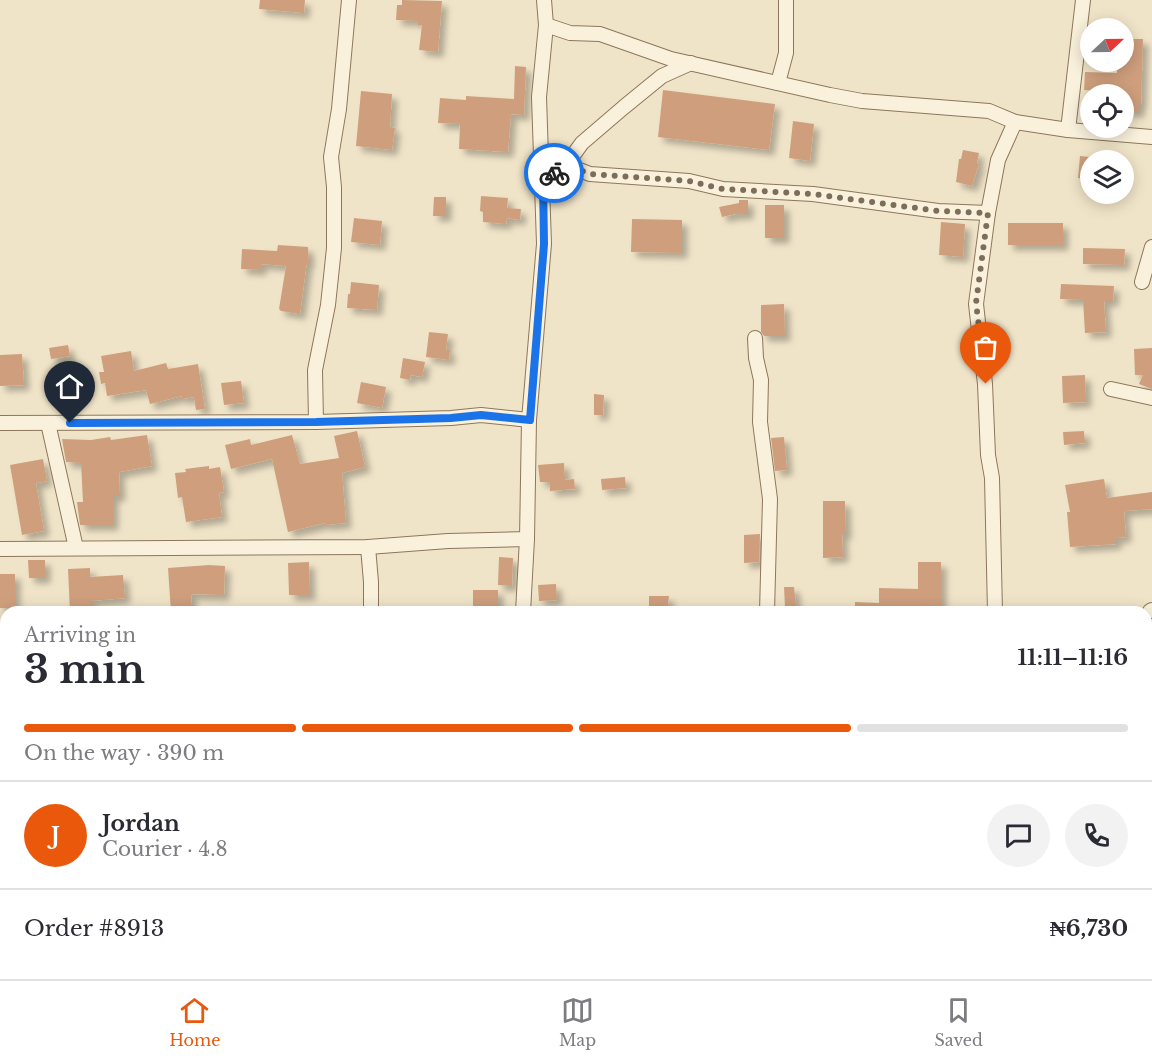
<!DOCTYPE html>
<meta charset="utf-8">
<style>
:root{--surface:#fff;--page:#f2f2f3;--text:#2b2b33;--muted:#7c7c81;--line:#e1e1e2;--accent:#ea580c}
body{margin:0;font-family:"Libre Baskerville",serif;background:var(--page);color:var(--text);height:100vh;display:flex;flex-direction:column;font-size:22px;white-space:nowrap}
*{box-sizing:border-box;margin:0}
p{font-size:20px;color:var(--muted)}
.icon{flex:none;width:33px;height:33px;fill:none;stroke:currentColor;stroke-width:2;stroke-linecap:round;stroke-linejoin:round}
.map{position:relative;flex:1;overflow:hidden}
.drawer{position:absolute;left:0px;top:606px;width:1152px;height:374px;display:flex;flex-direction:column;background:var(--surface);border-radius:18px 18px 0 0;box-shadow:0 3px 15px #0003}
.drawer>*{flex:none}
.needle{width:39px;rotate:68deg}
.fabs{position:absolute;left:1080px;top:18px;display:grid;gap:12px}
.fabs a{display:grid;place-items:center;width:54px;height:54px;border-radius:50%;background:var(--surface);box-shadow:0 3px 15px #0003;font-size:30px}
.pin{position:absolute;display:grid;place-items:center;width:51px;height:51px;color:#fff;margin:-62px -26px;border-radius:50% 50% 50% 0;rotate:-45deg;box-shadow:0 0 6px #0007}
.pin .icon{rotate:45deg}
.courier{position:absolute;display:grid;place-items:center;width:60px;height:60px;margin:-30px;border:4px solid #1a73e8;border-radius:50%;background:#fff;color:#222;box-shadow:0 2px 8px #0007}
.summary em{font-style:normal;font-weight:700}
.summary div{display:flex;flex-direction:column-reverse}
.summary{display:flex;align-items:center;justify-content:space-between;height:102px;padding:0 24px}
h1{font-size:39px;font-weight:700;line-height:45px}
.bar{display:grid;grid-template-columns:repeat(4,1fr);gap:9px 6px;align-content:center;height:72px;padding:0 24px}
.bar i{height:8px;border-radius:4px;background:var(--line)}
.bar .current{background:var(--accent)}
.bar p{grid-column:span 4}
.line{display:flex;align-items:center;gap:15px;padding:0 24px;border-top:2px solid var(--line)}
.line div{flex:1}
.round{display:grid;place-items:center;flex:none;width:63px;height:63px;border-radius:32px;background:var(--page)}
.menu{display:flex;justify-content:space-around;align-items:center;height:84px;border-top:2px solid var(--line);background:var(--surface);font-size:16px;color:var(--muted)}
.menu a{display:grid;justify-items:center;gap:3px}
.menu .current{color:var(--accent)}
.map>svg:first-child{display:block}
.building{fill:#cf9f7d;filter:url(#shadow)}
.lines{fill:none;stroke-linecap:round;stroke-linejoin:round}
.minor-casing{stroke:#8d765c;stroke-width:16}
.tertiary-casing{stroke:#8d765c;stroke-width:20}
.minor{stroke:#faf1dc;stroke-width:14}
.tertiary{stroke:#faf1dc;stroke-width:16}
.done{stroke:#7c6e5b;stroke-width:6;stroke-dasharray:0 10.8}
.route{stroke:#1a73e8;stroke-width:8}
</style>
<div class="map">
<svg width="1152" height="979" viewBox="0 0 1152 979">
<defs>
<filter id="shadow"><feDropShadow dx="5.5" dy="5.5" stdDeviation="3" flood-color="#0004"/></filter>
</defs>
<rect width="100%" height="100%" fill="#f0e4c8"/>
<g class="building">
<polygon points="260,0 305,0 304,13 259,9"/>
<polygon points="402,0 442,1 438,52 419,50 422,25 418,25 418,21 396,20 397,5 402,5"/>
<polygon points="1124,39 1143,39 1141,104 1139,104 1139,112 1124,111 1124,94 1115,94 1115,91 1084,90 1085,72 1117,73 1117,62 1124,62"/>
<polygon points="515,66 526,67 524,115 511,114 508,152 459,149 460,124 438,123 440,98 466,100 466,96 514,99"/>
<polygon points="663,90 775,104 769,150 658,137"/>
<polygon points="361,91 392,94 390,127 395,128 392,150 356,146"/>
<polygon points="793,121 814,124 810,161 789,158"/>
<polygon points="963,150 979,153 977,163 979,164 972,186 956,182 959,159 961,159"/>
<polygon points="1080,156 1090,157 1090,180 1078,178"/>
<polygon points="481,196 508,198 507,208 521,209 520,220 507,218 506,224 483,222 483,212 480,211"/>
<polygon points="434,197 446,197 446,216 433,216"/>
<polygon points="739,200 748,200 748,214 735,214 722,217 719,207 739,203"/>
<rect x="765" y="205" width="19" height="33"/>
<polygon points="354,218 382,221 380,245 351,242"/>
<polygon points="632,219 682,220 682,253 631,252"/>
<polygon points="941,222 965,224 963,257 939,255"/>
<rect x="1008" y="223" width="55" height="22"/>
<polygon points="278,245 308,247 309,263 307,263 306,268 300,314 281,311 279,309 286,266 261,264 261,270 241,269 242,249 277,251"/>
<polygon points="1083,248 1125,249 1124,265 1083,264"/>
<polygon points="351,282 379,285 377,310 347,308 348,294 350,294"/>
<polygon points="1061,284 1114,286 1113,301 1104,301 1106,332 1085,333 1083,300 1060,299"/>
<polygon points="784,304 785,336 764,336 761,332 761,305"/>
<polygon points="429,332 448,334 446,350 450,350 449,360 426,357"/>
<polygon points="68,345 70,356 51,359 49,348"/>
<polygon points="1152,348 1152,389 1139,384 1143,375 1135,375 1134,349"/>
<polygon points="131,351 134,371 166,363 168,369 198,364 205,409 196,410 194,397 182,399 182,396 150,404 146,390 107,396 105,383 101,384 99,372 104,372 101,356"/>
<polygon points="22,354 24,385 0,386 0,355"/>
<polygon points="403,358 425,362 422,377 411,375 410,380 400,378"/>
<polygon points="1085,375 1086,402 1063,403 1062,376"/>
<polygon points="241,381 244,403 224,405 221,383"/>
<polygon points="361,382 386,387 382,408 357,403"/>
<polygon points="594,394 604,395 603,415 594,415"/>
<polygon points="357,431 365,467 342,473 346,523 325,525 325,523 288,532 272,459 231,469 225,445 250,439 251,445 292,435 300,464 339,458 334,436"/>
<polygon points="1084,431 1085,443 1064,445 1063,432"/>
<polygon points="147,435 152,466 119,472 120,496 113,496 113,525 80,525 77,502 83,502 81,463 66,462 62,439 91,440 110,437 111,440"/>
<polygon points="784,437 787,470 775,471 771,438"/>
<polygon points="43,459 47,481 36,483 44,531 22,535 10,465"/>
<polygon points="564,463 565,480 574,479 575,489 550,491 550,482 540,482 538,465"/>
<polygon points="209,466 209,469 220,467 224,492 219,493 222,517 186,522 182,497 178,498 175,473 186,472 185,469"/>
<polygon points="625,477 626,488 602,490 601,479"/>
<polygon points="1104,479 1107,498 1152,492 1152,509 1124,511 1126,537 1116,538 1116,544 1070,547 1067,512 1070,512 1065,485"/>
<polygon points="823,501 845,501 846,534 842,534 843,557 823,558"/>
<polygon points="760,534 759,562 744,563 744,535"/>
<polygon points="499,557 513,558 512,586 498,585"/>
<polygon points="28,560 45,560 45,578 29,578"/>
<polygon points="309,562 310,595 289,595 288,563"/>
<polygon points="918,562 941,562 941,607 905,607 905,612 855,612 855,602 879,603 879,588 918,589"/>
<polygon points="209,565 225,566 224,595 191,594 192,612 171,612 168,568"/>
<polygon points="90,568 90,577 123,575 125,598 91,601 91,612 70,612 68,569"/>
<rect x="0" y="574" width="15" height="34"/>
<polygon points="556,584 557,600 539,601 538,585"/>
<polygon points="784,587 794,587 796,606 785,607"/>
<rect x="473" y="590" width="25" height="22"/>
<polygon points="649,596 669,596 667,612 649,612"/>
</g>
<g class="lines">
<g class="minor-casing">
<g id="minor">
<polyline points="546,25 570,33 600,34 671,59 830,95 862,101 989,111 1015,122 1068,130 1152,137"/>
<polyline points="778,83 786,53 786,0"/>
<polyline points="1068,130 1083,0"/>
<polyline points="566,165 590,174 689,181 723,189 813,194 938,211 988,213"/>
<polyline points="543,181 566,165 582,143 624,107 662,76 691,63"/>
<polyline points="1142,282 1152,247"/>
<polyline points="755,338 756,358 761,380 760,422 770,499 767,612"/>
<polyline points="1111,389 1152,398"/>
<polyline points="316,422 315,370 328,305 334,248 334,187 331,157 339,109 349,0"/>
<polyline points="0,423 316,422 451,418 481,415 529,420"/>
<polyline points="48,423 76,548"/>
<polyline points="368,547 371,582 371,612"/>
<polyline points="0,549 368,547 448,541 527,539"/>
<polyline points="1150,611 1152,610"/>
<polyline points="523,612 527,539 529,420 544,244 539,97 546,25 544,0"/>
<polyline points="995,612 992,478 988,455 985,384 976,304 988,213 998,160 1015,122"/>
<polyline points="1146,921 1152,921"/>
<polyline points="122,974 122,979"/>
<polyline points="1053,974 1053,979"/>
<polyline points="512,979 513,974"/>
<polyline points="705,979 705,974"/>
<polyline points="879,979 879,974"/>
</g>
</g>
<g class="tertiary-casing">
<g id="tertiary">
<polyline points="1146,757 1152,758"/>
<polyline points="0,764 6,764"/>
</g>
</g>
<use href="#minor" class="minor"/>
<use href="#tertiary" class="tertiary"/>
</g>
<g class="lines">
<polyline class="done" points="554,173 566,165 590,174 689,181 723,189 813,194 938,211 988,213 976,303 986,384"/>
<polyline class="route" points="70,423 316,422 451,418 481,415 530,420 544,244 543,181 554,173"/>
</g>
</svg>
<div class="fabs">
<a><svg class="needle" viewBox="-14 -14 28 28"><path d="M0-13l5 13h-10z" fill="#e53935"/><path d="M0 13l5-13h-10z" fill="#7c7c81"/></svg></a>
<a><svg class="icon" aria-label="locate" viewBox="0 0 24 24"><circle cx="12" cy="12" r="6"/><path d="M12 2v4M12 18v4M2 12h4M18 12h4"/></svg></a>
<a><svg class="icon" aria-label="layers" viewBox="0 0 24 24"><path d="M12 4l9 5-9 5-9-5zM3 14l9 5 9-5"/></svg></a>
</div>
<div class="pin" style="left:986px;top:384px;background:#ea580c"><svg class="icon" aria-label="bag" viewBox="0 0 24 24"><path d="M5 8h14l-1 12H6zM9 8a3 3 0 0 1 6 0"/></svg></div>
<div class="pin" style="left:70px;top:423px;background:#1f2937"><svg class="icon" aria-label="home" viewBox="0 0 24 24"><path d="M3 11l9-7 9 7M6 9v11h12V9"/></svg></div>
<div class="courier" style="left:554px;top:173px"><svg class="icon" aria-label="bike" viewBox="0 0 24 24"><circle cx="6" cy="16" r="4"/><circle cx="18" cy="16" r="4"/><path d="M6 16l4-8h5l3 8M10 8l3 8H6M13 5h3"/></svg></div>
<section class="drawer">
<div class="summary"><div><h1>3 min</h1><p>Arriving in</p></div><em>11:11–11:16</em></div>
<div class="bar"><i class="current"></i><i class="current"></i><i class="current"></i><i></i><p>On the way · 390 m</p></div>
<div class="line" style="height:108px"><b class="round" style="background:var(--accent);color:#fff">J</b><div><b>Jordan</b><p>Courier · 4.8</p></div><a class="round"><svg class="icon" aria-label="chat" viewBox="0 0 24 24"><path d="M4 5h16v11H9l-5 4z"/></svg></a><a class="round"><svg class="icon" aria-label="phone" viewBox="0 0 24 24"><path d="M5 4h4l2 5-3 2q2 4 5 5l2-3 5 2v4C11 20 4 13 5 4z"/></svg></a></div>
<div class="line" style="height:78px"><div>Order #8913</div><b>₦6,730</b></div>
</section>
</div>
<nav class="menu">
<a class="current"><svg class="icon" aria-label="home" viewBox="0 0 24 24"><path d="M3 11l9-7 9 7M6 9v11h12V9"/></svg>Home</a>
<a><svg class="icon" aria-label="map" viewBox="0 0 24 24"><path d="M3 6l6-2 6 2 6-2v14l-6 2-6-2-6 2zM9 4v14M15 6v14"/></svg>Map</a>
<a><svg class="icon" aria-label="saved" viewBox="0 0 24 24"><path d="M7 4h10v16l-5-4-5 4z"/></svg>Saved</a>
</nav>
